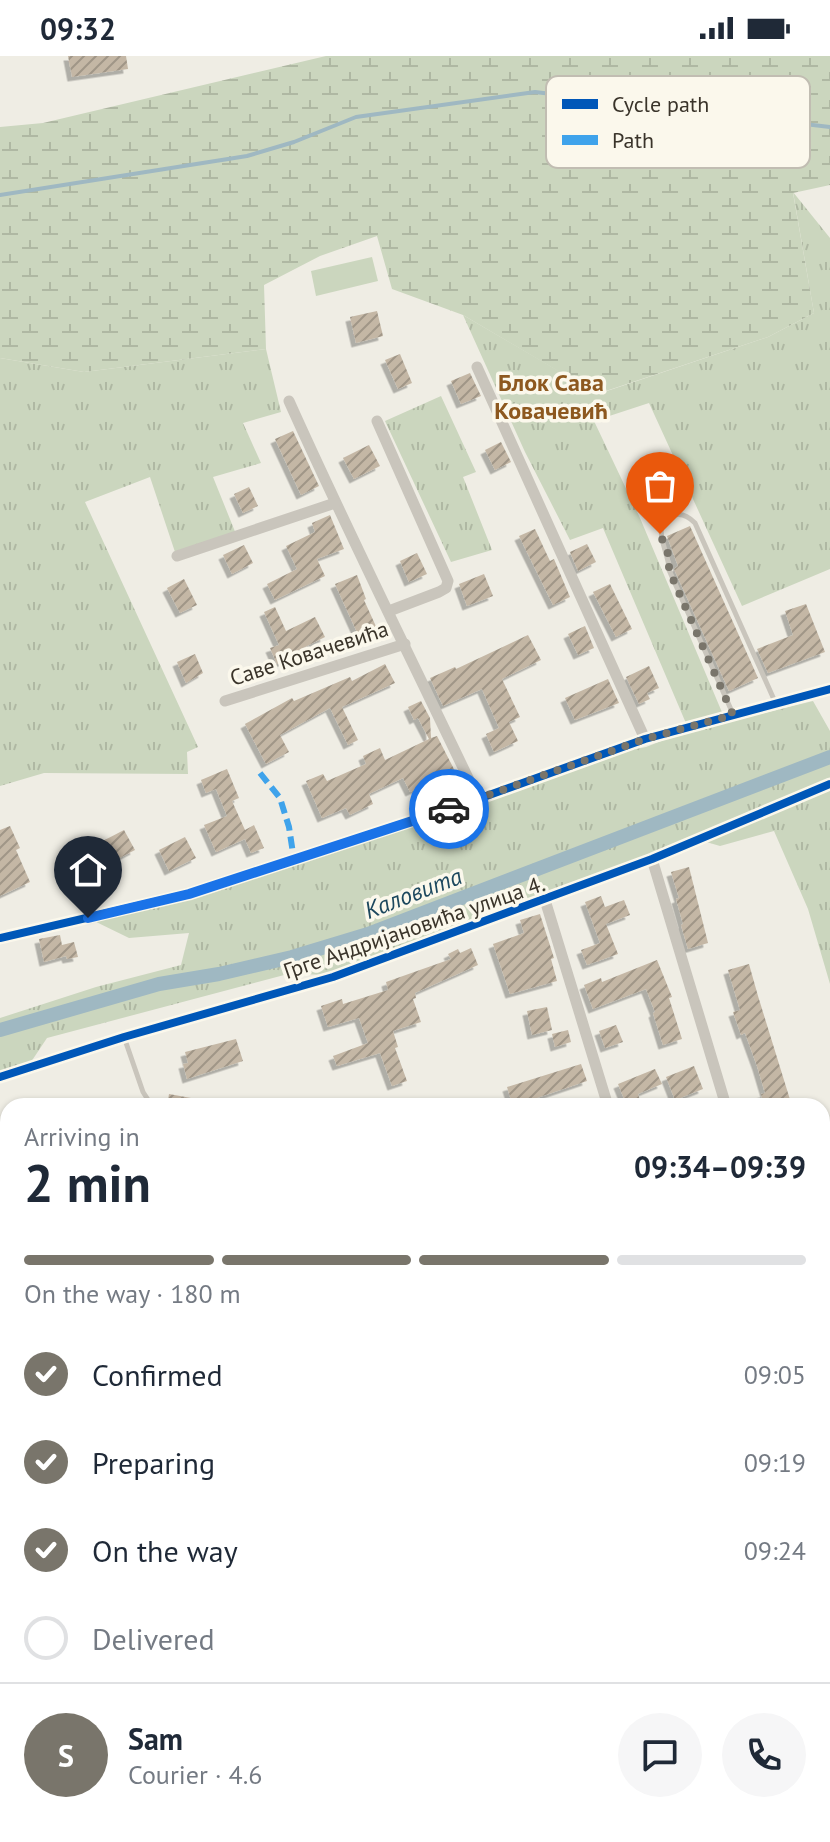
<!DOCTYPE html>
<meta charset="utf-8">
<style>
:root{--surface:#fff;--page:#f6f6f7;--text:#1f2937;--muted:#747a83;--line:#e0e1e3;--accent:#79756b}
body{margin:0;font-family:"PT Sans",sans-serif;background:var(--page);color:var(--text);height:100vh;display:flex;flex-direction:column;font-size:30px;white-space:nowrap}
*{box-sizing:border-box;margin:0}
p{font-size:26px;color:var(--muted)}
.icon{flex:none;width:44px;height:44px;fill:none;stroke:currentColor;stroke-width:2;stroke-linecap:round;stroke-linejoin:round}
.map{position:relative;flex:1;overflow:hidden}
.sheet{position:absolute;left:0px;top:1042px;width:830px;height:744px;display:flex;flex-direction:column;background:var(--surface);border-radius:24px 24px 0 0;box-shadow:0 2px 6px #0004}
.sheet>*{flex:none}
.pin{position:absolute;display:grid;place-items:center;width:68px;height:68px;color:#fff;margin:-82px -34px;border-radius:50% 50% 50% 0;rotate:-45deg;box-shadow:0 0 8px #0007}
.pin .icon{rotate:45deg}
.courier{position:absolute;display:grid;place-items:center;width:80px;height:80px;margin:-40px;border:6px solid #1a73e8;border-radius:50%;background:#fff;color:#222;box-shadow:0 2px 10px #0007}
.overview em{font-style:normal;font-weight:700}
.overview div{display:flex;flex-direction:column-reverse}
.overview{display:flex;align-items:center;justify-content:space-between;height:136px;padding:0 24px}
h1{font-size:52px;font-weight:700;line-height:60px}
.bar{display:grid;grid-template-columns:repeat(4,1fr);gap:12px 8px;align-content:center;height:96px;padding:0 24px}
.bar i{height:10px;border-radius:6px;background:var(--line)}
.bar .selected{background:var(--accent)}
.bar p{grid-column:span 4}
.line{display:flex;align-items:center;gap:20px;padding:0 24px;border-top:2px solid var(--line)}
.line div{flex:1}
.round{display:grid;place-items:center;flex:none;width:84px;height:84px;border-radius:42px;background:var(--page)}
ol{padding:0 24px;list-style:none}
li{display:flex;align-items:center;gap:24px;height:88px}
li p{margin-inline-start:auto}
li .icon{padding:8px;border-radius:50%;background:var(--accent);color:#fff;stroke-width:4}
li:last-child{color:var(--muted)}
li i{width:44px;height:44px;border:4px solid var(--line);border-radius:50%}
.status{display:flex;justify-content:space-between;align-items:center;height:56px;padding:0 40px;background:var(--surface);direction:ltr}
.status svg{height:22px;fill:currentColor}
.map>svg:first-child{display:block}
.grass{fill:url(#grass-tufts)}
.wetland{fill:url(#wetland-marsh)}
.park{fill:#cbd6be}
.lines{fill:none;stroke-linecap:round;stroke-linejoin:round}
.stream{stroke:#9fb8c2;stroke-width:4}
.canal{stroke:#9fb8c2;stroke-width:14}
.building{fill:url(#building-hatch);filter:url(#shadow)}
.service{stroke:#c9c5bc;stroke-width:5}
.minor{stroke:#c9c5bc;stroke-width:11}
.quiet{stroke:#3fa3eb;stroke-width:6;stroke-dasharray:12 6;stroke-linecap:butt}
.cycleway-casing{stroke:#fbf8ec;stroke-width:13}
.cycleway{stroke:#0057b8;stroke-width:8}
.done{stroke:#79756b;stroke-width:8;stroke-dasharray:0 14.4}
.route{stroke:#1a73e8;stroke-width:10}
.labels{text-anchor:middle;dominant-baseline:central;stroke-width:7;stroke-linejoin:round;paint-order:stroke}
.street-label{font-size:22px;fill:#3a342a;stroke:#fbf8ec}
.neighbourhood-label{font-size:24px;font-weight:bold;fill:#8d581f;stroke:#fbf8ec}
.water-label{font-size:24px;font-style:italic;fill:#1d485e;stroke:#fbf8ec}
.key{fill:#fbf8ec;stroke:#c1bdb2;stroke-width:2}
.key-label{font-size:22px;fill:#3a342a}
</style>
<div class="status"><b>09:32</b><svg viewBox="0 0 49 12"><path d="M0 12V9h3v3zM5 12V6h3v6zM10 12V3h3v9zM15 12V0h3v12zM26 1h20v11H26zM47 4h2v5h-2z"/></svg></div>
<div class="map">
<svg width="830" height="1786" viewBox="0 0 830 1786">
<defs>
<pattern id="grass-tufts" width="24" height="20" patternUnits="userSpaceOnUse" patternTransform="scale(2)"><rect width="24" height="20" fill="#cbd6be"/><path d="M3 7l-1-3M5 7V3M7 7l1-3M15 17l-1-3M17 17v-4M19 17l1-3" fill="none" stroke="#afb8a3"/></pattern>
<pattern id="wetland-marsh" width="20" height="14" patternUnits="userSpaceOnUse" patternTransform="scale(2)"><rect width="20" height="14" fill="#cbd6be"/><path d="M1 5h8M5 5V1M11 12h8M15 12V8" fill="none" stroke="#afb8a3"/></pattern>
<pattern id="building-hatch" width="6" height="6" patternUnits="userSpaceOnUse" patternTransform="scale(2)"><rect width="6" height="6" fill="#c4b7a5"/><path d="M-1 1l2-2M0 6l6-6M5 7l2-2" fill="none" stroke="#a09687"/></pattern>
<filter id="shadow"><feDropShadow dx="-4.5" dy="4.5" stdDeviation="0" flood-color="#0004"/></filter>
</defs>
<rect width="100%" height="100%" fill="#efede4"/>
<g class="grass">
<polygon points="793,136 830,182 830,513 742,550 649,347 594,365 640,462 724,661 688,672 603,472 570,484 525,396 463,259 598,338 768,281 814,257"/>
<polygon points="266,293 281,356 243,367 261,407 213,421 236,478 176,499 150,421 85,446 198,691 187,696 188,718 44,717 0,730 0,302 84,316"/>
<polygon points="441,340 476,416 463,421 492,494 451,506 385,365"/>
<polygon points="813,645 830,675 830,928 808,853 774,775 720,790 696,783 340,919 288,918 47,982 27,1012 0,1021 0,962 96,931 181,909 189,877 129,882 88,862 192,837 594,701 646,691 679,678"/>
<polygon points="830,1386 830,1786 310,1786 339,1778 822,1778 822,1388"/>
</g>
<polygon class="wetland" points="326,0 830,0 830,129 793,137 814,257 768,281 597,338 463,259 392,233 377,180 320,200 264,229 266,293 84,316 0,302 0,71 43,67"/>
<polygon class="park" points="372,201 378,225 316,240 311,215"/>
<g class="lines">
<g class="stream">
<polyline points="0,139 247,100 294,86 356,61 535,36 830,71"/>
<polyline points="822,1628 830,1635"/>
<polyline points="347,1786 366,1778"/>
<polyline points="500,1786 505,1778"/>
</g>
<polyline class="canal" points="0,974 159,928 219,918 292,901 368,878 830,701"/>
</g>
<g class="building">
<polygon points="68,0 126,0 128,13 72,21"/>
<polygon points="377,255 383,280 356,287 350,261"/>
<polygon points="400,298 412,327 398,333 385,304"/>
<polygon points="470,317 481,340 461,348 451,325"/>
<polygon points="293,375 319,430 301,439 275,383"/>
<polygon points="501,386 511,406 495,414 485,394"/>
<polygon points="369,389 380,410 354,423 343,402"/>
<polygon points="249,431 258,450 243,457 234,438"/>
<polygon points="330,459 344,493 317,503 325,520 275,544 267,528 297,513 286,490 315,476 312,467"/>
<polygon points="690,470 758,622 729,635 674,513 678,510 667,480"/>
<polygon points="535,473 550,505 554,503 570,541 553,549 519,480"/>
<polygon points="587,488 596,506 578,515 570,496"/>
<polygon points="244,489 253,507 232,518 223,499"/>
<polygon points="417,497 427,518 409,526 400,505"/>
<polygon points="484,518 493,540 467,550 459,528"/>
<polygon points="357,519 366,543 364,544 379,577 361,585 335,528"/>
<polygon points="184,523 197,549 180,557 167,532"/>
<polygon points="610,528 632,573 616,581 593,536"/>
<polygon points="806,548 825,596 768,617 757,593 793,579 785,555"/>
<polygon points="275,551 286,575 315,561 325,581 293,597 295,601 277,608 270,592 279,589 264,556"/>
<polygon points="585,570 594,592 578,599 568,578"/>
<polygon points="528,579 541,604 502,623 520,661 509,666 518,685 494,696 486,678 499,672 482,633 443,650 430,622 455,611 456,613"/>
<polygon points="195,598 203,617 186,627 177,606"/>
<polygon points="385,608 395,627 342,651 358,684 348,689 330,652 280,679 289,696 266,708 245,668 292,642 294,645 350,621 352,625"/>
<polygon points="649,610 659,632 647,637 650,643 639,648 626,621"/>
<polygon points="608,623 619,647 575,664 565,642"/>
<polygon points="421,645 430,662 431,682 437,680 457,719 442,727 440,722 410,736 403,722 369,738 373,748 350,759 346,752 322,762 306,725 323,718 327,725 366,708 363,700 380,692 385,704 429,683 418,662 414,664 408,651"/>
<polygon points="227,713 239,742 232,745 245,774 254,769 264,792 251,797 245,783 216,796 204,769 227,760 216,733 206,737 201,724"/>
<polygon points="10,770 20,792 16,794 30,826 0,840 0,774"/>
<polygon points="124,774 135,794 108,808 97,788"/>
<polygon points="185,781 196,802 169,815 159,794"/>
<polygon points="689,811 708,887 688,893 681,869 683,868 676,843 679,842 671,816"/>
<polygon points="601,840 605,851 624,844 630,859 606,868 618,898 587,909 581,894 600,887 585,846"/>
<polygon points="540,858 554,902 551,903 557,925 510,938 493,888 524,877 520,864"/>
<polygon points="60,879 62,889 74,886 78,901 67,903 66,900 44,906 39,883"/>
<polygon points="471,892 478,909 415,937 416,942 413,943 421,966 393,975 398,991 395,992 407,1025 392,1030 380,997 337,1010 333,1000 368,987 359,962 328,971 321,950 342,943 343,948 388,934 386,926 451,903 448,898 458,893 460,897"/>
<polygon points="657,904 672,941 669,942 682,983 663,989 653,957 655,956 646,933 593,953 584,929 601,922 602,926"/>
<polygon points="749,908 758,940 792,1050 764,1050 761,1038 765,1037 757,1010 745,977 741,979 733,956 740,954 728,914"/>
<polygon points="547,951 552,974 532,979 527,955"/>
<polygon points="616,969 623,986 605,992 599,975"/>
<polygon points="568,974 571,986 555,991 552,978"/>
<polygon points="236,983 243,1005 187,1023 183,1008 188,1007 185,996"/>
<polygon points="581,1008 587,1025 513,1050 507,1031"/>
<polygon points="694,1010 703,1033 675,1044 666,1021"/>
<polygon points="655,1013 662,1028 638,1038 642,1050 627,1050 618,1028"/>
<polygon points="169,1038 202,1044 202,1050 167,1050"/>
</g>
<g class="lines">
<g class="service">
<path d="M 733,658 L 669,514 C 670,497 649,470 672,460 C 681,456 689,461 695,467 L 776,648"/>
<polyline points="124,981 143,1036 152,1050"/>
<polyline points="822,1284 830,1282"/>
</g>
<g class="minor">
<polyline points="477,311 645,683"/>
<path d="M 289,345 C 349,479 415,610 478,743"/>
<polyline points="377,365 448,525 446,532 439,536 389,555"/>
<polyline points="177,500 335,447"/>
<polyline points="225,645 405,588"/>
<polyline points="652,803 726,1050"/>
<polyline points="545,844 608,1050"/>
<polyline points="0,882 189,838 478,743 645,683 830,633"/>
<polyline points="0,1021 124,981 333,921 652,803 830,728"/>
<polyline points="0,1081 8,1110"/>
<polyline points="822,1379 830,1377"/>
<polyline points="0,1640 3,1648"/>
</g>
<polyline class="quiet" points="260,717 280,742 289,771 294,804"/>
<g class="cycleway-casing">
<g id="cycleway">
<polyline points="0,882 189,838 478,743 645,683 830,633"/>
<polyline points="0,1021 124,981 333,921 652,803 830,728"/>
</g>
</g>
<use href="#cycleway" class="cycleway"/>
</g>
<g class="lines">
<polyline class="done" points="449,753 645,683 733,659 669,514 669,500 660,478"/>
<polyline class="route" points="88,862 189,838 449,753"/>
</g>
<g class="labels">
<g class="street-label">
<text transform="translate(309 597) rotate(-18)">Саве Ковачевића</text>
<text transform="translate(414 871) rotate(-19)">Грге Андријановића улица 4.</text>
</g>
<g class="neighbourhood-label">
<text x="551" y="326">Блок Сава<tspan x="551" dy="28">Ковачевић</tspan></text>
</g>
<g class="water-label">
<text transform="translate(413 837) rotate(-21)">Каловита</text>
</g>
</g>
<rect x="546" y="20" width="264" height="92" rx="12" class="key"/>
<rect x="562" y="43" width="36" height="10" fill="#0057b8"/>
<rect x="562" y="79" width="36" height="10" fill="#3fa3eb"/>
<g class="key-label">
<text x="612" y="56">Cycle path</text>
<text x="612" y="92">Path</text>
</g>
</svg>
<div class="pin" style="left:660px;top:478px;background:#ea580c"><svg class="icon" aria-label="bag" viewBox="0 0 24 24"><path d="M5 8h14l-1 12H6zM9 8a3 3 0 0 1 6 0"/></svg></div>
<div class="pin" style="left:88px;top:862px;background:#1f2937"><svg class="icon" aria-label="home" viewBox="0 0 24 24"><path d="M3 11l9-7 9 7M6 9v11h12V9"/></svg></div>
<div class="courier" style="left:449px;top:753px"><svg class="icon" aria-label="car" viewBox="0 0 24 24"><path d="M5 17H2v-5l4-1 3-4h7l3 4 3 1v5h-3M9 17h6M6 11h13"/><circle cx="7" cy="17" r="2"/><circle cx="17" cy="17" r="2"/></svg></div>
<section class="sheet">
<div class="overview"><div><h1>2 min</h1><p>Arriving in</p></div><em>09:34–09:39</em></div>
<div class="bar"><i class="selected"></i><i class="selected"></i><i class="selected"></i><i></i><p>On the way · 180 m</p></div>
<ol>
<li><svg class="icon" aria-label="check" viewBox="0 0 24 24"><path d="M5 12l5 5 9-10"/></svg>Confirmed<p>09:05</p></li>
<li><svg class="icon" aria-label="check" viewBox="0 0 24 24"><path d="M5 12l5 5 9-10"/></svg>Preparing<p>09:19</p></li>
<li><svg class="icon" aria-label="check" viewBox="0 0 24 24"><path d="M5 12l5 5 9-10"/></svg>On the way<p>09:24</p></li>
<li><i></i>Delivered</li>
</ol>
<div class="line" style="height:144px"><b class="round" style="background:var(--accent);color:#fff">S</b><div><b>Sam</b><p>Courier · 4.6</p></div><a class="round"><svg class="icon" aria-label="chat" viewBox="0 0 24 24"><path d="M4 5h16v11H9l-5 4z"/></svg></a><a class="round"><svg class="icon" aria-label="phone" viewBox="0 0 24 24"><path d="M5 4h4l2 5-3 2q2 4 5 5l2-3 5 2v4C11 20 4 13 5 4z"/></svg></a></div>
</section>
</div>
